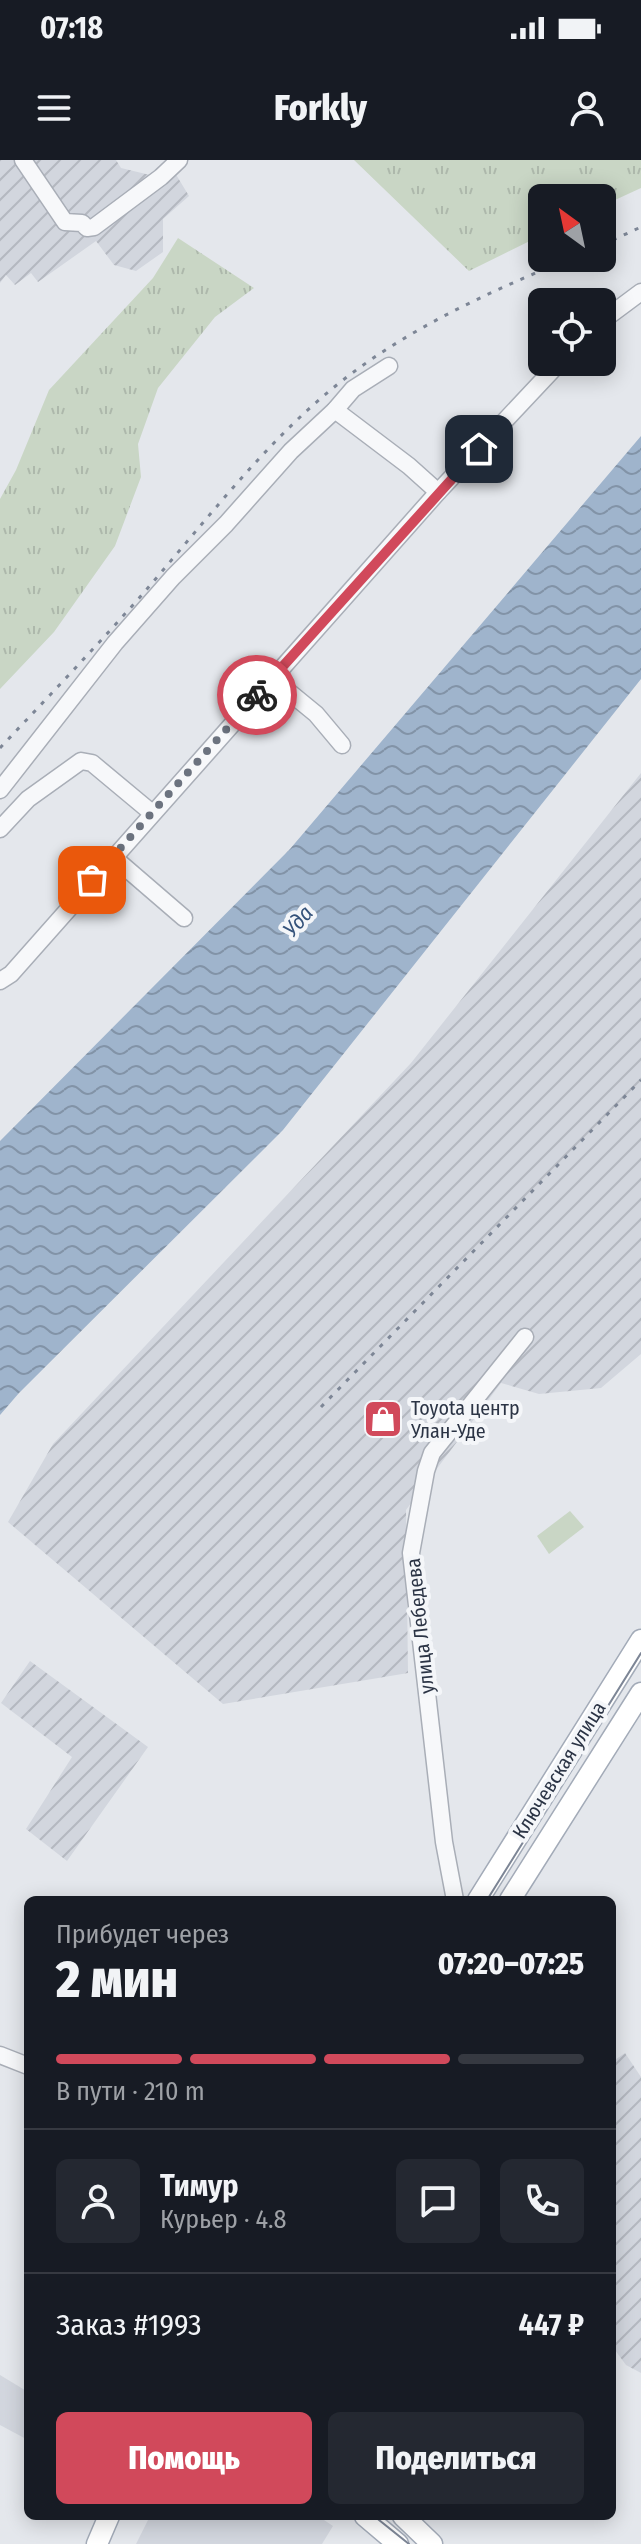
<!DOCTYPE html>
<html lang="ru">
<meta charset="utf-8">
<style>
:root{--surface:#171b24;--page:#242831;--text:#f1f3f6;--muted:#9ea1a6;--line:#363941;--accent:#d1495b}
body{margin:0;font-family:"Fira Sans Condensed",sans-serif;background:var(--page);color:var(--text);height:100vh;display:flex;flex-direction:column;font-size:30px;white-space:nowrap}
*{box-sizing:border-box;margin:0}
p{font-size:26px;color:var(--muted)}
.icon{flex:none;width:44px;height:44px;fill:none;stroke:currentColor;stroke-width:2;stroke-linecap:round;stroke-linejoin:round}
.map{position:relative;flex:1;overflow:hidden}
.panel{position:absolute;left:24px;top:1736px;width:592px;height:624px;display:flex;flex-direction:column;background:var(--surface);border-radius:12px;box-shadow:0 4px 20px #0003}
.panel>*{flex:none}
.needle{width:52px;rotate:327deg}
.controls{position:absolute;left:528px;top:24px;display:grid;gap:16px}
.controls a{display:grid;place-items:center;width:88px;height:88px;border-radius:12px;background:var(--surface);box-shadow:0 4px 20px #0003;font-size:40px}
.pin{position:absolute;display:grid;place-items:center;width:68px;height:68px;color:#fff;margin:-34px;border-radius:16px;box-shadow:0 4px 12px #0006}
.courier{position:absolute;display:grid;place-items:center;width:80px;height:80px;margin:-40px;border:6px solid #d1495b;border-radius:50%;background:#fff;color:#222;box-shadow:0 2px 10px #0007}
.summary em{font-style:normal;font-weight:800}
.summary div{display:flex;flex-direction:column-reverse}
.summary{display:flex;align-items:center;justify-content:space-between;height:136px;padding:0 32px}
h1{font-size:52px;font-weight:800;line-height:60px}
.bar{display:grid;grid-template-columns:repeat(4,1fr);gap:12px 8px;align-content:center;height:96px;padding:0 32px}
.bar i{height:10px;border-radius:6px;background:var(--line)}
.bar .current{background:var(--accent)}
.bar p{grid-column:span 4}
.line{display:flex;align-items:center;gap:20px;padding:0 32px;border-top:2px solid var(--line)}
.line div{flex:1}
.round{display:grid;place-items:center;flex:none;width:84px;height:84px;border-radius:12px;background:var(--page)}
.primary-button{display:flex;gap:16px;margin-top:auto;padding:16px 32px}
.primary-button a{flex:1;height:92px;border-radius:12px;background:var(--accent);color:#fff;font-size:32px;font-weight:800;line-height:92px;text-align:center}
.primary-button a+a{background:var(--page);color:var(--text)}
.status{display:flex;justify-content:space-between;align-items:center;height:56px;padding:0 40px;background:var(--surface);direction:ltr}
.status svg{height:22px;fill:currentColor}
header{display:flex;justify-content:space-between;align-items:center;height:104px;padding:0 32px;background:var(--surface);font-size:36px;font-weight:800}
.map>svg:first-child{display:block}
.built{fill:#d2d6de}
.industrial{fill:url(#industrial-furrows)}
.grass{fill:url(#grass-tufts)}
.garden{fill:#c9d6c5}
.water{fill:url(#water-waves)}
.lines{fill:none;stroke-linecap:round;stroke-linejoin:round}
.minor-casing{stroke:#a9aeb7;stroke-width:19}
.major-casing{stroke:#a3abb8;stroke-width:23}
.minor{stroke:#f7f8fa;stroke-width:16}
.major{stroke:#fff;stroke-width:20}
.tram{stroke:#7d8696;stroke-width:2}
.rail{stroke:#7d8696;stroke-width:3;stroke-dasharray:4 8;stroke-linecap:butt}
.done{stroke:#6c737f;stroke-width:8;stroke-dasharray:0 14.4}
.route{stroke:#d1495b;stroke-width:10}
.labels{text-anchor:middle;dominant-baseline:central;stroke-width:8;stroke-linejoin:round;paint-order:stroke}
.poi-label{font-size:20px;fill:#2b3445;stroke:#f4f6f9;text-anchor:start}
.street-label{font-size:20px;fill:#2b3445;stroke:#f4f6f9}
.water-label{font-size:22px;font-style:italic;fill:#34527a;stroke:#f4f6f9}
</style>
<div class="status"><b>07:18</b><svg viewBox="0 0 49 12"><path d="M0 12V9h3v3zM5 12V6h3v6zM10 12V3h3v9zM15 12V0h3v12zM26 1h20v11H26zM47 4h2v5h-2z"/></svg></div>
<header><svg class="icon" aria-label="menu" viewBox="0 0 24 24"><path d="M4 6h16M4 12h16M4 18h16"/></svg>Forkly<svg class="icon" aria-label="person" viewBox="0 0 24 24"><circle cx="12" cy="8" r="4"/><path d="M4 21q1-7 8-7t8 7"/></svg></header>
<div class="map">
<svg width="641" height="2384" viewBox="0 0 641 2384">
<defs>
<pattern id="industrial-furrows" width="10" height="10" patternUnits="userSpaceOnUse" patternTransform="scale(2)"><rect width="10" height="10" fill="#d2d6de"/><path d="M-1 1l2-2M0 10L10 0M9 11l2-2" fill="none" stroke="#b4b8c0"/></pattern>
<pattern id="grass-tufts" width="24" height="20" patternUnits="userSpaceOnUse" patternTransform="scale(2)"><rect width="24" height="20" fill="#c9d6c5"/><path d="M3 7l-1-3M5 7V3M7 7l1-3M15 17l-1-3M17 17v-4M19 17l1-3" fill="none" stroke="#adb8ab"/></pattern>
<pattern id="water-waves" width="16" height="10" patternUnits="userSpaceOnUse" patternTransform="scale(2)"><rect width="16" height="10" fill="#9fb4cc"/><path d="M0 5q4-4 8 0t8 0" fill="none" stroke="#8293a7"/></pattern>
</defs>
<rect width="100%" height="100%" fill="#e4e7ec"/>
<g class="built">
<polygon points="0,2215 28,2232 28,2280 0,2265"/>
<polygon points="150,2356 318,2356 333,2366 322,2384 136,2384"/>
</g>
<g class="industrial">
<polygon points="0,0 116,0 121,8 150,15 169,3 189,36 163,59 163,92 136,111 114,105 96,81 38,122 31,113 15,125 6,115 0,123"/>
<polygon points="641,613 641,1194 601,1228 539,1234 501,1223 406,1350 408,1513 223,1544 8,1362 53,1284 411,903"/>
<polygon points="30,1501 148,1587 67,1701 26,1669 72,1597 1,1543"/>
<polygon points="625,1893 641,1917 641,2213 626,2205 612,2186 612,1902"/>
</g>
<g class="grass">
<polygon points="354,0 641,0 641,28 602,46 602,38 542,38 542,75 469,111"/>
<polygon points="178,78 254,128 215,157 158,228 138,284 141,317 115,386 54,472 0,529 0,339 16,310 49,230 153,118"/>
</g>
<polygon class="garden" points="570,1351 584,1367 549,1394 537,1376"/>
<polygon class="water" points="641,276 641,519 283,970 19,1233 0,1255 0,981 290,689"/>
<g class="lines">
<g class="minor-casing">
<g id="minor">
<polyline points="23,0 65,62 82,63 87,68 94,67 161,17 179,0"/>
<polyline points="602,161 641,132"/>
<polyline points="335,250 409,306 438,332"/>
<polyline points="272,518 316,554 342,585"/>
<polyline points="0,630 115,483 173,417 226,364 291,291 335,250 353,229 389,206"/>
<polyline points="0,669 28,639 81,601 92,603 152,653"/>
<polyline points="112,696 184,758"/>
<polyline points="0,821 11,814 438,332 560,202"/>
<polyline points="455,1740 444,1682 411,1393 426,1311 432,1293 525,1177"/>
<polyline points="0,1895 28,1906"/>
</g>
</g>
<g class="major-casing">
<g id="major">
<polyline points="478,1740 641,1480"/>
<polyline points="510,1740 641,1533"/>
<polyline points="365,2356 398,2384"/>
<polyline points="403,2356 432,2384"/>
<polyline points="97,2384 109,2356"/>
</g>
</g>
<use href="#minor" class="minor"/>
<use href="#major" class="major"/>
<g class="tram">
<polyline points="487,1740 641,1493"/>
<polyline points="374,2356 409,2384"/>
</g>
<g class="rail">
<polyline points="602,85 641,67"/>
<path d="M 0,588 C 47,538 95,488 140,437 C 201,367 261,287 333,228 C 404,170 487,133 571,98"/>
<polyline points="321,1247 641,920"/>
</g>
</g>
<g class="lines">
<polyline class="done" points="92,720 257,535"/>
<polyline class="route" points="257,535 479,289"/>
</g>
<defs>
<g id="shop-square" transform="scale(2)"><rect x="-9" y="-9" width="18" height="18" rx="4" fill="#d1495b" stroke="#f4f6f9"/><path d="M-5-2.5h2.3a2.7 3.5 0 0 1 5.4 0H5L5.5 6h-11ZM-1.5-2.5h3a1.5 2.3 0 0 0-3 0Z" fill="#fff"/></g>
</defs>
<g fill-rule="evenodd">
<use href="#shop-square" x="383" y="1259"/>
</g>
<g class="labels">
<g class="poi-label">
<text x="411" y="1248">Toyota центр<tspan x="411" dy="23">Улан-Уде</tspan></text>
</g>
<g class="street-label">
<text transform="translate(420 1466) rotate(-96)">улица Лебедева</text>
<text transform="translate(559 1610) rotate(-58)">Ключевская улица</text>
</g>
<g class="water-label">
<text transform="translate(298 761) rotate(-49)">Уда</text>
</g>
</g>
</svg>
<div class="controls">
<a><svg class="needle" viewBox="-14 -14 28 28"><path d="M0-13l5 13h-10z" fill="#e53935"/><path d="M0 13l5-13h-10z" fill="#9ea1a6"/></svg></a>
<a><svg class="icon" aria-label="locate" viewBox="0 0 24 24"><circle cx="12" cy="12" r="6"/><path d="M12 2v4M12 18v4M2 12h4M18 12h4"/></svg></a>
</div>
<div class="pin" style="left:92px;top:720px;background:#ea580c"><svg class="icon" aria-label="bag" viewBox="0 0 24 24"><path d="M5 8h14l-1 12H6zM9 8a3 3 0 0 1 6 0"/></svg></div>
<div class="pin" style="left:479px;top:289px;background:#1f2937"><svg class="icon" aria-label="home" viewBox="0 0 24 24"><path d="M3 11l9-7 9 7M6 9v11h12V9"/></svg></div>
<div class="courier" style="left:257px;top:535px"><svg class="icon" aria-label="bike" viewBox="0 0 24 24"><circle cx="6" cy="16" r="4"/><circle cx="18" cy="16" r="4"/><path d="M6 16l4-8h5l3 8M10 8l3 8H6M13 5h3"/></svg></div>
<section class="panel">
<div class="summary"><div><h1>2 мин</h1><p>Прибудет через</p></div><em>07:20–07:25</em></div>
<div class="bar"><i class="current"></i><i class="current"></i><i class="current"></i><i></i><p>В пути · 210 m</p></div>
<div class="line" style="height:144px"><a class="round"><svg class="icon" aria-label="person" viewBox="0 0 24 24"><circle cx="12" cy="8" r="4"/><path d="M4 21q1-7 8-7t8 7"/></svg></a><div><b>Тимур</b><p>Курьер · 4.8</p></div><a class="round"><svg class="icon" aria-label="chat" viewBox="0 0 24 24"><path d="M4 5h16v11H9l-5 4z"/></svg></a><a class="round"><svg class="icon" aria-label="phone" viewBox="0 0 24 24"><path d="M5 4h4l2 5-3 2q2 4 5 5l2-3 5 2v4C11 20 4 13 5 4z"/></svg></a></div>
<div class="line" style="height:104px"><div>Заказ #1993</div><b>447 ₽</b></div>
<div class="primary-button"><a>Помощь</a><a>Поделиться</a></div>
</section>
</div>
